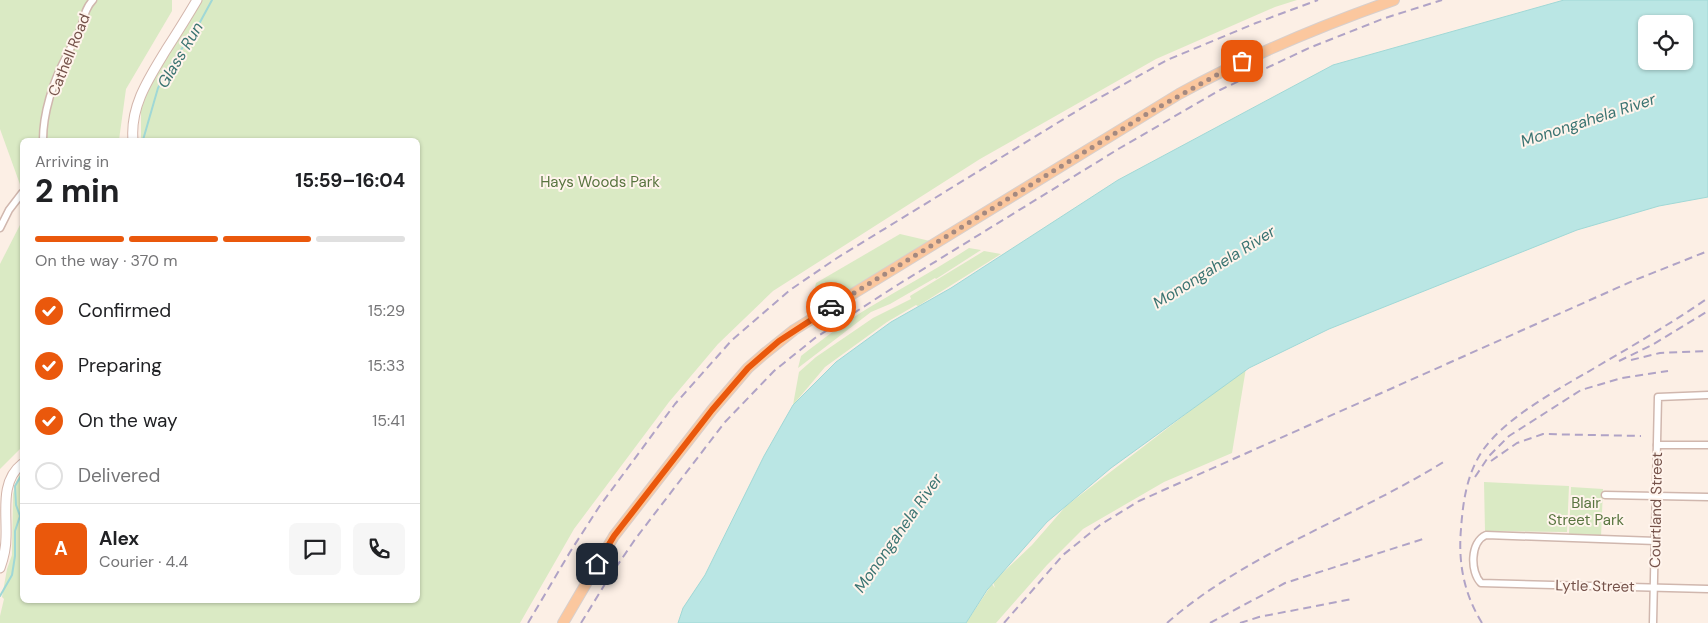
<!DOCTYPE html>
<meta charset="utf-8">
<style>
:root{--surface:#fff;--page:#f6f6f6;--text:#202124;--muted:#757577;--line:#e0e0e0;--accent:#ea580c}
body{margin:0;font-family:"DM Sans",sans-serif;background:var(--page);color:var(--text);height:100vh;display:flex;flex-direction:column;font-size:19px;white-space:nowrap}
*{box-sizing:border-box;margin:0}
p{font-size:16px;color:var(--muted)}
.icon{flex:none;width:28px;height:28px;fill:none;stroke:currentColor;stroke-width:2;stroke-linecap:round;stroke-linejoin:round}
.map{position:relative;flex:1;overflow:hidden}
.side{position:absolute;left:20px;top:138px;width:400px;height:465px;display:flex;flex-direction:column;background:var(--surface);border-radius:8px;box-shadow:0 1px 4px #0004}
.side>*{flex:none}
.tools{position:absolute;left:1638px;top:15px;display:grid;gap:10px}
.tools a{display:grid;place-items:center;width:55px;height:55px;border-radius:8px;background:var(--surface);box-shadow:0 1px 4px #0004;font-size:25px}
.pin{position:absolute;display:grid;place-items:center;width:42px;height:42px;color:#fff;margin:-21px;border-radius:10px;box-shadow:0 2px 8px #0006}
.courier{position:absolute;display:grid;place-items:center;width:50px;height:50px;margin:-25px;border:4px solid #ea580c;border-radius:50%;background:#fff;color:#222;box-shadow:0 1px 6px #0007}
.summary em{font-style:normal;font-weight:700}
.summary div{display:flex;flex-direction:column-reverse}
.summary{display:flex;align-items:center;justify-content:space-between;height:85px;padding:0 15px}
h1{font-size:32px;font-weight:700;line-height:38px}
.bar{display:grid;grid-template-columns:repeat(4,1fr);gap:8px 5px;align-content:center;height:60px;padding:0 15px}
.bar i{height:6px;border-radius:4px;background:var(--line)}
.bar .selected{background:var(--accent)}
.bar p{grid-column:span 4}
.line{display:flex;align-items:center;gap:12px;padding:0 15px;border-top:1px solid var(--line)}
.line div{flex:1}
.round{display:grid;place-items:center;flex:none;width:52px;height:52px;border-radius:8px;background:var(--page)}
ol{padding:0 15px;list-style:none}
li{display:flex;align-items:center;gap:15px;height:55px}
li p{margin-inline-start:auto}
li .icon{padding:5px;border-radius:50%;background:var(--accent);color:#fff;stroke-width:4}
li:last-child{color:var(--muted)}
li i{width:28px;height:28px;border:2px solid var(--line);border-radius:50%}
.map>svg:first-child{display:block}
.green{fill:#daeac4}
.water{fill:#bae6e4;stroke:#a0d8d6;fill-rule:evenodd}
.lines{fill:none;stroke-linecap:round;stroke-linejoin:round}
.stream{stroke:#a0d8d6;stroke-width:2}
.street-casing{stroke:#d0b7ae;stroke-width:9}
.secondary-casing{stroke:#d3b6ac;stroke-width:11}
.primary-casing{stroke:#d8cfcc;stroke-width:12}
.street{stroke:#fff;stroke-width:6}
.secondary{stroke:#fff;stroke-width:9}
.primary{stroke:#fbc79e;stroke-width:10}
.rail{stroke:#b0a3c6;stroke-width:2;stroke-dasharray:8 5;stroke-linecap:butt}
.done{stroke:#a48980;stroke-width:5;stroke-dasharray:0 9}
.route{stroke:#ea580c;stroke-width:6}
.labels{text-anchor:middle;dominant-baseline:central;stroke-width:4;stroke-linejoin:round;paint-order:stroke}
.street-label{font-size:15px;fill:#75524a;stroke:#fff4ec}
.park-label{font-size:15px;fill:#597540;stroke:#fff4ec}
.water-label{font-size:16px;font-style:italic;fill:#3b7472;stroke:#fff4ec}
</style>
<div class="map">
<svg width="1708" height="623" viewBox="0 0 1708 623">
<rect width="100%" height="100%" fill="#fcefe5"/>
<g class="green">
<polygon points="0,0 172,0 172,11 126,89 119,140 22,140 22,190 0,129"/>
<polygon points="202,0 1297,0 1275,7 1156,59 980,159 773,291 718,344 669,402 574,529 520,623 0,623 0,616 4,599 2,597 7,569 12,555 13,494 16,482 22,470 22,600 418,600 418,140 141,140 141,98"/>
<polygon points="22,221 22,447 0,469 0,264"/>
<polygon points="900,234 930,241 808,315 816,283"/>
<path d="M 969,248 L 981,250 L 936,279 L 935,278 L 890,304 L 871,312 L 798,368 L 801,356 C 823,339 846,321 870,307 C 903,287 937,269 969,248 Z"/>
<polygon points="984,251 1001,254 918,306 916,305 887,322 825,367 793,405 799,372 816,357 873,318 911,299 910,296"/>
<polygon points="1246,368 1232,453 1164,482 1083,529 1047,565 996,623 966,623 992,584 995,588 993,582 1032,545 1066,506"/>
<polygon points="1484,482 1569,486 1567,532 1485,531"/>
<polygon points="1571,487 1603,489 1601,537 1569,535"/>
</g>
<path class="water" d="M 1564,0 L 1708,0 L 1708,197 L 1659,206 L 1577,230 L 1329,329 L 1249,368 L 1111,468 L 1047,522 L 987,590 L 966,623 L 678,623 L 683,608 L 705,575 L 764,456 L 793,405 L 836,362 L 891,322 L 951,288 L 1118,180 L 1333,65 ZM 1646,24 L 1684,24 L 1684,61 L 1646,61 Z"/>
<g class="lines">
<g class="stream">
<polyline points="143,140 158,88 171,64 199,24 212,0"/>
<polyline points="0,596 12,575 15,556 15,531 20,516 16,505 15,486 22,474"/>
</g>
<g class="street-casing">
<g id="street">
<path d="M 43,140 C 43,113 53,82 65,59 C 70,48 77,38 81,28 C 84,18 85,8 93,0"/>
<polyline points="0,228 9,210 22,193"/>
<polyline points="1657,445 1708,445"/>
<polyline points="1605,495 1708,497"/>
<path d="M 1656,541 L 1486,535 C 1470,542 1470,572 1481,583 L 1708,589"/>
<polyline points="1653,623 1658,397 1708,395"/>
</g>
</g>
<g class="secondary-casing">
<g id="secondary">
<path d="M 133,140 C 130,106 149,78 166,50 C 177,33 187,17 197,0"/>
<path d="M 0,568 C 4,557 6,548 6,537 C 7,512 0,481 22,464"/>
</g>
</g>
<g class="primary-casing">
<path id="primary" d="M 563,623 L 614,536 L 712,410 L 748,368 L 764,354 L 794,330 L 815,317 L 1179,94 C 1248,56 1320,26 1394,0"/>
</g>
<use href="#street" class="street"/>
<use href="#secondary" class="secondary"/>
<use href="#primary" class="primary"/>
<g class="rail">
<polyline points="1631,360 1660,353 1708,351"/>
<polyline points="1619,361 1652,345 1708,311"/>
<polyline points="1491,461 1517,443 1543,434 1641,436"/>
<polyline points="1475,477 1489,456 1509,436 1581,390 1622,378 1668,371"/>
<polyline points="528,623 570,552 599,507 675,404 732,340 790,290 837,258 1085,106 1167,60 1256,23 1318,0"/>
<polyline points="581,623 610,576 636,538 725,422 774,371 815,338 899,284 1120,148 1220,90 1309,48 1385,18 1442,0"/>
<polyline points="1004,623 1063,555 1100,525 1139,501 1635,280 1708,251"/>
<path d="M 1167,623 C 1248,552 1354,518 1445,461"/>
<polyline points="1210,623 1285,583 1423,539"/>
<polyline points="1240,623 1259,617 1352,599"/>
<path d="M 1482,623 C 1464,594 1458,563 1461,529 C 1463,501 1467,473 1483,450 C 1505,419 1553,392 1586,373 C 1627,349 1669,325 1708,298"/>
</g>
</g>
<g class="lines">
<polyline class="done" points="831,307 1150,112 1242,61"/>
<polyline class="route" points="597,564 614,536 712,410 748,368 779,341 831,307"/>
</g>
<g class="labels">
<g class="street-label">
<text transform="translate(69 55) rotate(-68)">Cathell Road</text>
<text transform="translate(1656 510) rotate(-89)">Courtland Street</text>
<text transform="translate(1595 586) rotate(1)">Lytle Street</text>
</g>
<g class="park-label">
<text x="600" y="182">Hays Woods Park</text>
<text x="1586" y="503">Blair<tspan x="1586" dy="17">Street Park</tspan></text>
</g>
<g class="water-label">
<text transform="translate(180 55) rotate(-59)">Glass Run</text>
<text transform="translate(1588 120) rotate(-18)">Monongahela River</text>
<text transform="translate(1214 267) rotate(-32)">Monongahela River</text>
<text transform="translate(898 533) rotate(-55)">Monongahela River</text>
</g>
</g>
</svg>
<div class="tools">
<a><svg class="icon" aria-label="locate" viewBox="0 0 24 24"><circle cx="12" cy="12" r="6"/><path d="M12 2v4M12 18v4M2 12h4M18 12h4"/></svg></a>
</div>
<div class="pin" style="left:1242px;top:61px;background:#ea580c"><svg class="icon" aria-label="bag" viewBox="0 0 24 24"><path d="M5 8h14l-1 12H6zM9 8a3 3 0 0 1 6 0"/></svg></div>
<div class="pin" style="left:597px;top:564px;background:#1f2937"><svg class="icon" aria-label="home" viewBox="0 0 24 24"><path d="M3 11l9-7 9 7M6 9v11h12V9"/></svg></div>
<div class="courier" style="left:831px;top:307px"><svg class="icon" aria-label="car" viewBox="0 0 24 24"><path d="M5 17H2v-5l4-1 3-4h7l3 4 3 1v5h-3M9 17h6M6 11h13"/><circle cx="7" cy="17" r="2"/><circle cx="17" cy="17" r="2"/></svg></div>
<section class="side">
<div class="summary"><div><h1>2 min</h1><p>Arriving in</p></div><em>15:59–16:04</em></div>
<div class="bar"><i class="selected"></i><i class="selected"></i><i class="selected"></i><i></i><p>On the way · 370 m</p></div>
<ol>
<li><svg class="icon" aria-label="check" viewBox="0 0 24 24"><path d="M5 12l5 5 9-10"/></svg>Confirmed<p>15:29</p></li>
<li><svg class="icon" aria-label="check" viewBox="0 0 24 24"><path d="M5 12l5 5 9-10"/></svg>Preparing<p>15:33</p></li>
<li><svg class="icon" aria-label="check" viewBox="0 0 24 24"><path d="M5 12l5 5 9-10"/></svg>On the way<p>15:41</p></li>
<li><i></i>Delivered</li>
</ol>
<div class="line" style="height:90px"><b class="round" style="background:var(--accent);color:#fff">A</b><div><b>Alex</b><p>Courier · 4.4</p></div><a class="round"><svg class="icon" aria-label="chat" viewBox="0 0 24 24"><path d="M4 5h16v11H9l-5 4z"/></svg></a><a class="round"><svg class="icon" aria-label="phone" viewBox="0 0 24 24"><path d="M5 4h4l2 5-3 2q2 4 5 5l2-3 5 2v4C11 20 4 13 5 4z"/></svg></a></div>
</section>
</div>
